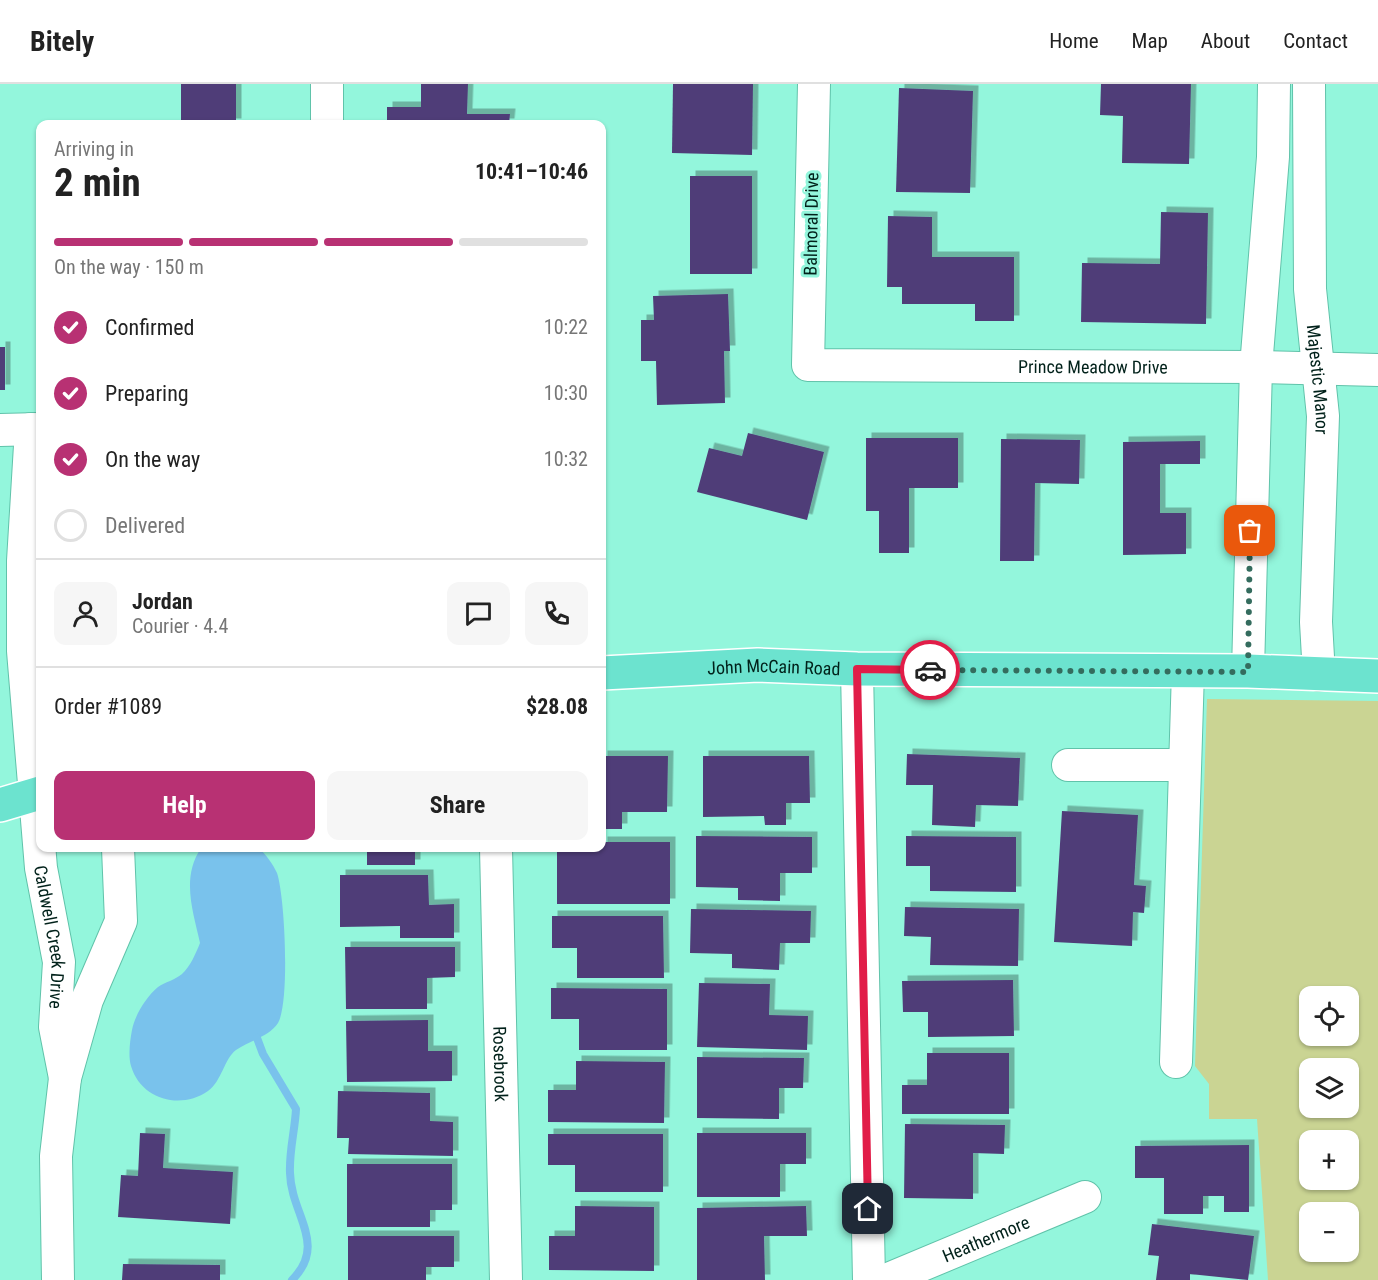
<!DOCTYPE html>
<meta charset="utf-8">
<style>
:root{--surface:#fff;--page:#f6f6f6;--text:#222;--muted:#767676;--line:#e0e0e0;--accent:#b83173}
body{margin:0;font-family:"Roboto Condensed",sans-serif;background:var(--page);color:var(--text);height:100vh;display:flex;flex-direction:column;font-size:22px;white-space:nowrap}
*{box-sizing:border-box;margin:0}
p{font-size:20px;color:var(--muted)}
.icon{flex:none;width:33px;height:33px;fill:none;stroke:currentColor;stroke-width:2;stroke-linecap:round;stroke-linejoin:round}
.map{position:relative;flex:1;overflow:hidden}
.sheet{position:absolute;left:36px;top:36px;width:570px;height:732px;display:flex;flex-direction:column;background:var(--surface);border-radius:12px;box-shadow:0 2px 4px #0004}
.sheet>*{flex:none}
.buttons{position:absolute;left:1299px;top:902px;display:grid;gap:12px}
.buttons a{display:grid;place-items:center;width:60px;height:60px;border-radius:12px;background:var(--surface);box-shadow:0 2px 4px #0004;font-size:30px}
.pin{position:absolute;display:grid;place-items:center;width:51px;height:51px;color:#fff;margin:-26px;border-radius:12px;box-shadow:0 3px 9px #0006}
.courier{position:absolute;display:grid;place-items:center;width:60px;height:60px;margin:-30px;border:4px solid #e11d48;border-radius:50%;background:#fff;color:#222;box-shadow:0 2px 8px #0007}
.head em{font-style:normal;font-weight:700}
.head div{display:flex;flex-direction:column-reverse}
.head{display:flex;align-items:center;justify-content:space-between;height:102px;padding:0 18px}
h1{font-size:39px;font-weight:700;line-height:45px}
.bar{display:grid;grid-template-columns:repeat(4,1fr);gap:9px 6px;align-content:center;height:72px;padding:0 18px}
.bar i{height:8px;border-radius:4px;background:var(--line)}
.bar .current{background:var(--accent)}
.bar p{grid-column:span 4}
.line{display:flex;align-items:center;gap:15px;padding:0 18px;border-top:2px solid var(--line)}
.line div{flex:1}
.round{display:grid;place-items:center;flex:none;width:63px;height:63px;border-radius:12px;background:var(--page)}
ol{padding:0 18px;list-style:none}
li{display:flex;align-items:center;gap:18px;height:66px}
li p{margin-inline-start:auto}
li .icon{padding:6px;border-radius:50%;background:var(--accent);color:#fff;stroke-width:4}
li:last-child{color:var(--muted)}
li i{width:33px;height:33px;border:3px solid var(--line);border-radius:50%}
.action{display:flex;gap:12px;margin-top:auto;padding:12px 18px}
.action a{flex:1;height:69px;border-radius:12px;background:var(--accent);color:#fff;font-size:24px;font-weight:700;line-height:69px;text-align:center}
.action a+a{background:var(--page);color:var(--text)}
header{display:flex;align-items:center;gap:36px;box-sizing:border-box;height:84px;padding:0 30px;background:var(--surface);border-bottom:2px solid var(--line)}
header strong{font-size:28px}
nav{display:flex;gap:33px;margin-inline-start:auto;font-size:21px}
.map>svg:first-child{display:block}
.green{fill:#cad493;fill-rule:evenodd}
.water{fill:#79c2ec}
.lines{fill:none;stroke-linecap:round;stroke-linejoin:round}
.stream{stroke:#79c2ec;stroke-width:8}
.building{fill:#4f3e78;filter:url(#shadow)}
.minor-casing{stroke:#60c3aa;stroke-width:34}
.major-casing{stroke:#fff;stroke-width:36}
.minor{stroke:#fff;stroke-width:32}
.major{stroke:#6ce3cf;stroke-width:33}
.done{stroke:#346c5e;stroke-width:6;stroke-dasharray:0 10.8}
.route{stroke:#e11d48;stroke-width:8}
.labels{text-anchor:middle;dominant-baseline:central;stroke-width:6;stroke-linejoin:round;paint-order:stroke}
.street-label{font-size:18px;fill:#01211a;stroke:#93f6dc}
</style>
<header>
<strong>Bitely</strong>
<nav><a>Home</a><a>Map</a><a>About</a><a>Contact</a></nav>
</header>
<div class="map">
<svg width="1378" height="1196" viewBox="0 0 1378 1196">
<defs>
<filter id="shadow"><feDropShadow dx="5.5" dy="-5.5" stdDeviation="0" flood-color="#0004"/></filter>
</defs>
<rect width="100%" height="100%" fill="#93f6dc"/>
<path class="green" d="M 1207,615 L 1378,617 L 1378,1196 L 1268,1196 L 1257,1035 L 1209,1035 L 1209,1000 L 1195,982 ZM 1310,912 L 1348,912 L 1348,951 L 1310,951 ZM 1310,984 L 1348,984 L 1348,1023 L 1310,1023 ZM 1310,1056 L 1348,1056 L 1348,1095 L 1310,1095 ZM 1310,1128 L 1348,1128 L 1348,1167 L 1310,1167 Z"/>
<path class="water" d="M 201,764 L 259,764 C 266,771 273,780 277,789 C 285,813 290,918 278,939 C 270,952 249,957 236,966 C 224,975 222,997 208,1007 C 181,1026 141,1016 131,982 C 128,972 130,956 132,946 C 135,931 146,913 158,903 C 165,898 175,896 182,890 C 190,883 196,869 200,859 C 193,827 181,794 201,764 Z"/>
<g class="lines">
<path class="stream" d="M 257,954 L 263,970 L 296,1025 C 295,1046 289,1067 290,1089 C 291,1131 328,1160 292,1196"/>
</g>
<g class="building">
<rect x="181" y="0" width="55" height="40"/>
<polygon points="421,0 468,0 467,30 510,30 509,40 387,40 387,23 421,23"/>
<polygon points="673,0 753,0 752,71 672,69"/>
<polygon points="1101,0 1191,0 1189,80 1122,79 1123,32 1100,31"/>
<polygon points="899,4 973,7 970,109 896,108"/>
<rect x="690" y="92" width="62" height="98"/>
<polygon points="1161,128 1208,129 1206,240 1081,238 1082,179 1160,180"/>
<polygon points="888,132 932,133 932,173 1014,173 1014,237 975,237 975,220 902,220 902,203 887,203"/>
<polygon points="728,210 730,267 724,267 725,319 657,321 656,277 641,277 641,236 654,236 653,212"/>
<rect x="0" y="263" width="5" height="43"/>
<polygon points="748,349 824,368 807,436 697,408 709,364 742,372"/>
<polygon points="866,354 958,354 958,404 909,404 909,469 879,469 879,427 866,427"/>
<polygon points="1001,355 1080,356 1079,400 1035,399 1034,477 1000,477"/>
<polygon points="1200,357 1200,380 1160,380 1160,429 1186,429 1186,470 1123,471 1123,358"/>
<polygon points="907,670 1020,674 1018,722 976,721 975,743 932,741 933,701 906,701"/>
<polygon points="602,672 668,672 667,728 622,728 622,745 602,745"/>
<polygon points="703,672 809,672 810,719 786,719 786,741 765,741 764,732 703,733"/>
<polygon points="1062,727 1138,731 1134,801 1146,802 1144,829 1133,828 1132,862 1054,858"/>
<polygon points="696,752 812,753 812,789 780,789 780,817 738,816 738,804 696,803"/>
<polygon points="906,752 1016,753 1016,808 930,807 930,782 906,782"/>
<polygon points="602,758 670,758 670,820 557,820 557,764 602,764"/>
<rect x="367" y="764" width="48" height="17"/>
<polygon points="340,791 428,791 429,821 454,820 454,854 400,854 400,842 340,843"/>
<polygon points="905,823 1019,825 1018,882 930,881 931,853 904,852"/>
<polygon points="691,825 811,827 810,859 780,859 779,886 732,884 732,870 690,869"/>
<polygon points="552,832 663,832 664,894 577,894 577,864 552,864"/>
<polygon points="345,863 455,863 455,893 427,894 427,925 346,925"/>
<polygon points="1013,896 1014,952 928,953 928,928 903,928 902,897"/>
<polygon points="699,899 770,900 769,931 808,932 807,966 697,963"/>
<polygon points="551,904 667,905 667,966 579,966 579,935 551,935"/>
<polygon points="428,936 428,967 452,967 452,997 347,998 346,937"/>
<polygon points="927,969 1009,969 1009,1030 902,1030 902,1001 927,1001"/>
<polygon points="697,973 804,974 803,1004 779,1004 779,1035 697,1034"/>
<polygon points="576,977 665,978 664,1039 548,1038 548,1006 576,1006"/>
<polygon points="338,1007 430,1009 430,1037 453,1038 453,1072 348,1070 349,1054 337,1054"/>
<polygon points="905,1040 1005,1041 1004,1070 973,1069 973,1115 904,1114"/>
<polygon points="140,1049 165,1050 163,1084 233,1088 230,1140 118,1133 121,1091 138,1092"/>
<polygon points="697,1049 806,1049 806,1080 780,1080 780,1113 697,1113"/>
<polygon points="548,1050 663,1050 663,1108 575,1108 575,1081 548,1081"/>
<polygon points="1249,1061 1249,1128 1224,1128 1224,1112 1203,1112 1203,1130 1164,1130 1164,1094 1135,1094 1135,1062"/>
<polygon points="347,1080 452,1080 452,1126 430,1126 430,1143 347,1143"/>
<polygon points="575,1122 654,1123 654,1187 549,1186 549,1152 575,1152"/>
<polygon points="806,1122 807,1152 764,1152 765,1196 697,1196 697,1124"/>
<polygon points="1152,1140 1254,1152 1248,1196 1190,1190 1190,1196 1156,1196 1159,1172 1148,1171"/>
<polygon points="348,1152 454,1152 454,1183 426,1183 426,1196 348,1196"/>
<polygon points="123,1180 220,1181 220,1196 122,1196"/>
</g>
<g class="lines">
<g class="minor-casing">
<g id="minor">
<polyline points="327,0 327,40"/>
<path id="s1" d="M 814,0 L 808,281 L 1256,283 L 1378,286"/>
<path id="s2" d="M 1309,0 L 1310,205 L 1323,332 L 1316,538 L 1319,591"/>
<path id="s3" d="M 31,345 L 23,477 L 23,567 L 41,784 L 59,878 L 55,943 L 65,994"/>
<polyline points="0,346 40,345"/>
<polyline points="857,585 869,1196"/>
<polyline points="1248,587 1256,283 1273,73 1274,0"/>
<polyline points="1068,681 1185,681"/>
<path id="s4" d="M 496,764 L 506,1196"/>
<polyline points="1176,978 1188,587"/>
<polyline points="58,1196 56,1072 65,994 87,916 121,837 118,764"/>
<path id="s5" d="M 886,1196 L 1085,1113"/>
</g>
</g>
<g class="major-casing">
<g id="major">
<path id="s6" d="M 602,589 L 758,581 L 857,585 L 1248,587 L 1378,592"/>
<polyline points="0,721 40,709"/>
</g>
</g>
<use href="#minor" class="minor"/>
<use href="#major" class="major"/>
</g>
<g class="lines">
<polyline class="done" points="930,586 1248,588 1250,447"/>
<polyline class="route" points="868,1125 857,585 930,586"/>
</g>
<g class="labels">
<g class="street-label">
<text transform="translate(811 140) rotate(-89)">Balmoral Drive</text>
<text stroke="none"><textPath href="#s1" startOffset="566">Prince Meadow Drive</textPath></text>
<text stroke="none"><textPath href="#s2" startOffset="296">Majestic Manor</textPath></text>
<text stroke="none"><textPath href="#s6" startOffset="172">John McCain Road</textPath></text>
<text stroke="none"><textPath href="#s3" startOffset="510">Caldwell Creek Drive</textPath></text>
<text stroke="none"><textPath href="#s4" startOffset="216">Rosebrook</textPath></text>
<text stroke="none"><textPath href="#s5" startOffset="108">Heathermore</textPath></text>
</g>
</g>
</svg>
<div class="buttons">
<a><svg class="icon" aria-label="locate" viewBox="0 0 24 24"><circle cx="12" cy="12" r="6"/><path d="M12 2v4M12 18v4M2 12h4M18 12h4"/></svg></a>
<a><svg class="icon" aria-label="layers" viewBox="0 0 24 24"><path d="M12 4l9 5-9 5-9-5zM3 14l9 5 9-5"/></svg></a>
<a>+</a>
<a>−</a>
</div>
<div class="pin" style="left:1250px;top:447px;background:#ea580c"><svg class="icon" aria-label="bag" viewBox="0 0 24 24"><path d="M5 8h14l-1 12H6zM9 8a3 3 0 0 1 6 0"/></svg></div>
<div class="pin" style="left:868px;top:1125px;background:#1f2937"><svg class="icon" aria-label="home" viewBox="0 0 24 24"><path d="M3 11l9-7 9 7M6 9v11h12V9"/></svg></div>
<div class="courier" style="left:930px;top:586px"><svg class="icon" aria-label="car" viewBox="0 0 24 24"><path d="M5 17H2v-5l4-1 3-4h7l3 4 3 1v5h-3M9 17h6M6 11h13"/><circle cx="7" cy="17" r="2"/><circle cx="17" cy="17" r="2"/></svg></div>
<section class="sheet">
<div class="head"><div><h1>2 min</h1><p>Arriving in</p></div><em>10:41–10:46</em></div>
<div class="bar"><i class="current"></i><i class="current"></i><i class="current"></i><i></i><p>On the way · 150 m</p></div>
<ol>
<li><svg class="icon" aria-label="check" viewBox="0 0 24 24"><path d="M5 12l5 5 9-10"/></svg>Confirmed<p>10:22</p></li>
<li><svg class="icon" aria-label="check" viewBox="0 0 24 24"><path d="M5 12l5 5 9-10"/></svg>Preparing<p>10:30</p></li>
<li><svg class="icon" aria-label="check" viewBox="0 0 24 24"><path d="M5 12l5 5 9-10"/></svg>On the way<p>10:32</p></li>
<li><i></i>Delivered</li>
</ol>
<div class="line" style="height:108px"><a class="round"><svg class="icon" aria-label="person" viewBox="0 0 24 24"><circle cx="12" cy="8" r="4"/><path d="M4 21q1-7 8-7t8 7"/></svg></a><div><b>Jordan</b><p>Courier · 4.4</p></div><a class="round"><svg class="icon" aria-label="chat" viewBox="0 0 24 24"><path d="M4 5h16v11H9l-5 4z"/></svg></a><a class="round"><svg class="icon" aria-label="phone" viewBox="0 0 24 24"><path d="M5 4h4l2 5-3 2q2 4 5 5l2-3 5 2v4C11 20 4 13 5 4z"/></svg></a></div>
<div class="line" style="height:78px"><div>Order #1089</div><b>$28.08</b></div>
<div class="action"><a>Help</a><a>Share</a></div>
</section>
</div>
